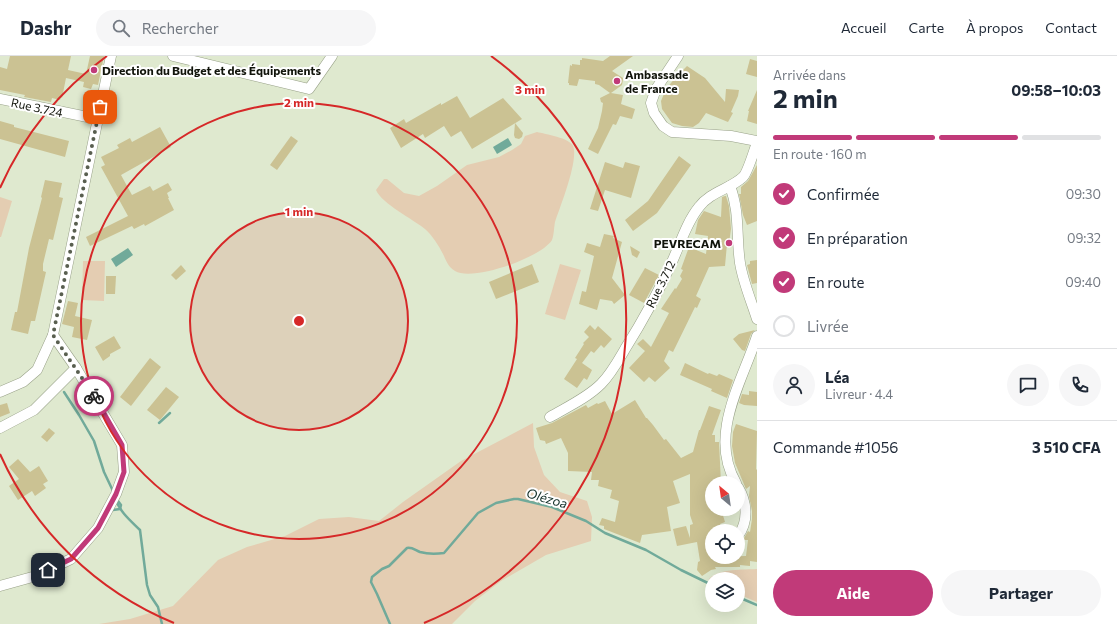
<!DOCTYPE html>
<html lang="fr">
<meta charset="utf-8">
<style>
:root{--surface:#fff;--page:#f6f6f7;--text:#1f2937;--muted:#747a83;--line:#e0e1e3;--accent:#c13a79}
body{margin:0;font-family:Commissioner,sans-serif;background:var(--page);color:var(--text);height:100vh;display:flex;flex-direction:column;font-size:15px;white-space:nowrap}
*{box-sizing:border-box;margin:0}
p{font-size:13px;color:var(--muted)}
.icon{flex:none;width:22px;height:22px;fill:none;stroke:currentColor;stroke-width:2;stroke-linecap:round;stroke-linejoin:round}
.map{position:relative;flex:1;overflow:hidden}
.sheet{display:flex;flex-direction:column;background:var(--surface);width:360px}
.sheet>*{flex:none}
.needle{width:26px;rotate:331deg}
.controls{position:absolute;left:705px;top:420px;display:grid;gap:8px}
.controls a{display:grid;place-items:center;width:40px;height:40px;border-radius:50%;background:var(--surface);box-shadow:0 4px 16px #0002;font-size:20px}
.pin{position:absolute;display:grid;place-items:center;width:34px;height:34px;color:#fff;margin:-17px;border-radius:8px;box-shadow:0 2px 6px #0006}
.courier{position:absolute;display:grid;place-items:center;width:40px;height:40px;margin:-20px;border:3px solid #c13a79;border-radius:50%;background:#fff;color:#222;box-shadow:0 1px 5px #0007}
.headline em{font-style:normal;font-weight:700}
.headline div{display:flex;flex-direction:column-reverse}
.headline{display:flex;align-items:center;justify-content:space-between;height:68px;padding:0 16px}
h1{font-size:26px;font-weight:700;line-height:30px}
.bar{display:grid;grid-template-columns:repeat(4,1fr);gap:6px 4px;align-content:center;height:48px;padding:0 16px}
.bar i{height:5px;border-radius:3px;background:var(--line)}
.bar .on{background:var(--accent)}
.bar p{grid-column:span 4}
.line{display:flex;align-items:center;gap:10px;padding:0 16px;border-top:1px solid var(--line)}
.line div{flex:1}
.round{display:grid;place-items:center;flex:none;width:42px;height:42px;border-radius:21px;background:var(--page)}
ol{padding:0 16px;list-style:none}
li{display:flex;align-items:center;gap:12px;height:44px}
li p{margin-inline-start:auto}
li .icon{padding:4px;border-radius:50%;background:var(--accent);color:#fff;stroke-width:4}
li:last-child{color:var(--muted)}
li i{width:22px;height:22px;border:2px solid var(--line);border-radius:50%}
.button{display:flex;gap:8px;margin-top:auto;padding:8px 16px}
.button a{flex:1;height:46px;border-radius:24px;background:var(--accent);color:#fff;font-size:16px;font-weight:700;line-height:46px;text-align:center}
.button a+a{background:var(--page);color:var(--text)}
header{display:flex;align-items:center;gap:24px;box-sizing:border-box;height:56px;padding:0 20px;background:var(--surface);border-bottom:1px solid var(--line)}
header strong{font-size:19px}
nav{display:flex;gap:22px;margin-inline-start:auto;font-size:14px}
.search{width:280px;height:36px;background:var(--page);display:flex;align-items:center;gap:10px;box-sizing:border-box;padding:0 14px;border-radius:22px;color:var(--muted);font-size:15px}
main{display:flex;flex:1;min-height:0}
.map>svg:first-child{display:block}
.green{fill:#e4cdb2}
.water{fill:#71aa9a}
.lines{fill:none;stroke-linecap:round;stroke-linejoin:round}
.stream{stroke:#71aa9a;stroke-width:2.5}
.building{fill:#cbc293}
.street-casing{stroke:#98a188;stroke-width:11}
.street{stroke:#fff;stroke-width:10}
.done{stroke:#595f50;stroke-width:4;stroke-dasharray:0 7.2}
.route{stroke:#c13a79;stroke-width:5}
.ring{fill:none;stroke:#d62828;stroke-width:2}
.poi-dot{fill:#c13a79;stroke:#fff;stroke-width:1.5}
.labels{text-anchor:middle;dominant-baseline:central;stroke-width:4;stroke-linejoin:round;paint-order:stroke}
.poi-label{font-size:12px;font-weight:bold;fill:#11140b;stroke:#fff;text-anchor:start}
.street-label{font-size:12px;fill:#11140b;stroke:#fff}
.water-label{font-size:13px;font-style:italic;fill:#133029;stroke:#fff}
.centre{fill:#d62828;stroke:#fff;stroke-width:2}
.ring-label{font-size:12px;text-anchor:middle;font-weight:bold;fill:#d62828;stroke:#fff;stroke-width:4;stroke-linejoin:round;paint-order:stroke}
</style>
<header>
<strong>Dashr</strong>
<div class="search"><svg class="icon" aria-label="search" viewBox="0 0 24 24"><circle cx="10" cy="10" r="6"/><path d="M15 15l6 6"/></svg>Rechercher</div>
<nav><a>Accueil</a><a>Carte</a><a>À propos</a><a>Contact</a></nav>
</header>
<main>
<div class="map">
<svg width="757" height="568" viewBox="0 0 757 568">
<rect width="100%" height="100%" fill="#dfe9cf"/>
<g class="green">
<path d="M 537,76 C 545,78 570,82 573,90 C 579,104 560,151 555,166 C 554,171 554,179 552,184 C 542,201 473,226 455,215 C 448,211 446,204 443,198 C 439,190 432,179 425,173 C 413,163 382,148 376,134 L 384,123 L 387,123 L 404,137 L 419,140 L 437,130 L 467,109 L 499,101 L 512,94 L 521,88 L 525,80 Z"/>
<polygon points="0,141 12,145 1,181 0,181"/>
<polygon points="83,205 105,205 104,245 82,244"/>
<polygon points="560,208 581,214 565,264 545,258"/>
<polygon points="533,367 534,391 544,419 560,436 587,445 592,461 591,485 546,499 501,525 475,545 452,568 99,568 130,563 173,550 218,504 247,491 285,480 319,463 349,461 379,465 403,446 461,405"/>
<path d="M 757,513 L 757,546 L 738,538 L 738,523 L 712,523 L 712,527 L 709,523 C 720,512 743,514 757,513 Z"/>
</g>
<g class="water">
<polygon points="508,82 512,89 497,98 493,91"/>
<polygon points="128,192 133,199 116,211 111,203"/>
</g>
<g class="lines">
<g class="stream">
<polyline points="64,336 79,359 94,385 104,416 113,435"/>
<polyline points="159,367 170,357"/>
<path d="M 116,444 C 120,456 131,465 140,474 L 147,529 L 150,539 L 158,551 L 162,568"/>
<polyline points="113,454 120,453 121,449 118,445"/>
<polyline points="738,541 757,549"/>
<path d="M 390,568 L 377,538 L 371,526 L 372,521 L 382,513 L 389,510 L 407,492 C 412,491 415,494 420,496 C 427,498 437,498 444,497 L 478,457 L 496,447 L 514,443 L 518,443 L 552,451 L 586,465 L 605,477 L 646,494 L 681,514 L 712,529"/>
</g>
</g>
<g class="building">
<polygon points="10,0 71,0 68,14 86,18 90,0 104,0 98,29 93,28 91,33 83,31 84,26 66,22 62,42 61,41 60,44 52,42 51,46 24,41 25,39 0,34 0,11 7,13"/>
<polygon points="610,0 633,0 612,15 623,22 623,24 622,29 611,37 623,39 621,48 635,53 632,63 620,60 616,69 613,68 598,98 588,93 598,72 602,55 603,47 601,46 600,42 610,37 599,29 595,28 595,25 579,23 577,30 569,29 569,27 568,27 570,9 572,10 572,8 580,9 580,4 582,4 582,2 603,5"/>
<polygon points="750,3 757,5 757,21 746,18"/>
<polygon points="687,10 705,22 725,46 726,33 739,34 738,40 731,56 733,57 728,66 706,57 699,67 693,71 682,70 672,67 662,53 661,45 666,33 676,21"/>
<polygon points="757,34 757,68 747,65 749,55 748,55"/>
<polygon points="457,40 470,62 503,42 522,63 472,93 461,75 451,81 444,70 425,82 423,78 401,92 390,72 404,63 406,67 441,47 441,49"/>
<polygon points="0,65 14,69 14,71 69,85 65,101 0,83"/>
<polygon points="515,67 523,77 522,81 519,83 515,82 514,79"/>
<polygon points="160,71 171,91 121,119 132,139 150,130 153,135 168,127 172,134 167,137 169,142 168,142 174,154 145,170 144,168 134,173 132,170 90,190 86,181 128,160 101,111 105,109 101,101 119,92 117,89 130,82 132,86"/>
<polygon points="291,80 298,85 277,114 270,109"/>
<polygon points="679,100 691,109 657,157 633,175 625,164 648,145"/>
<polygon points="605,106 623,112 625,106 640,110 631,142 605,134 598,155 590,153"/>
<polygon points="757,109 757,165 747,169 743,159 739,138 741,138 741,131 748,125"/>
<polygon points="45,124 62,127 59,141 63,142 53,184 49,183 43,208 43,215 46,216 35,265 31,265 28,278 11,274 15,256 17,256 29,192 42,142 41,141"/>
<polygon points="725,140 726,140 729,150 731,173 729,187 727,188 725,210 709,211 696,240 701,243 697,252 695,251 673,296 669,294 664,305 670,312 655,326 649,321 644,326 629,312 645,295 637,288 643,283 651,291 669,257 661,253 675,232 676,233 682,223 680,220 683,214 681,213 689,191 706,198 708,180 695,178 698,164 704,155 721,161 722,141"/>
<polygon points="604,178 614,180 613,182 622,186 612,222 625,239 614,248 612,245 600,243 597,254 579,248 582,235 586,236 594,200 584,196 587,187 600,191"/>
<polygon points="630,190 640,196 637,202 632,199"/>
<polygon points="757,204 757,227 752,228 747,209 750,208 750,205"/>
<polygon points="532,208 539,226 496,243 489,226"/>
<polygon points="181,209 186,215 176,224 171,219"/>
<polygon points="645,212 659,219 644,247 629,239"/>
<polygon points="106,220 116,220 115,238 106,238"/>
<polygon points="68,245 78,247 75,260 92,264 87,284 72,281 74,271 62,268"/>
<polygon points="590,269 595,274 598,270 612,283 604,292 601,289 594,297 591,295 582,307 592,314 587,324 584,322 577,332 564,323 577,303 575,302 584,288 583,287 589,281 584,276"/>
<polygon points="755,274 751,278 745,295 742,294 733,283 739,278"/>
<polygon points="114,280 121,292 110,298 110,300 103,305 95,291"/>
<polygon points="150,302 161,311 131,350 120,341"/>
<polygon points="685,307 708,318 709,317 717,320 719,318 733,324 727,342 711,335 712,333 680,319"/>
<polygon points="166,331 179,341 160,364 147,354"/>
<polygon points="749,335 757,336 757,350 744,349 739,347 742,338 749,339"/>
<polygon points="635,344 646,362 647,362 653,369 664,384 666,383 681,402 693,396 699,374 700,374 709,350 721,354 712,379 715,379 715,386 719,386 721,427 712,427 712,453 721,453 725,466 720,468 722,473 712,475 712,476 708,477 710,488 712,489 712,501 746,500 748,484 743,484 748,475 750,476 752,463 752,455 749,440 750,430 746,433 735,407 732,390 733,376 736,368 757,375 756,414 757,413 757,506 750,505 750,510 740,509 740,511 715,511 716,513 711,514 702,520 697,514 698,506 700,505 697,486 677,490 673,473 686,470 690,482 690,469 693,468 690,459 690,418 673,425 680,447 667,451 671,475 642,479 640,487 604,473 604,470 599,469 602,462 615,466 619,445 610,442 612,434 598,430 599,424 591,424 592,416 568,415 568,397 561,382 546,388 545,385 540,384 536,372 552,367 586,349 588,352 597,347 598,348 605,345 612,358"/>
<polygon points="7,347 10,357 0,361 0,349"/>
<polygon points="49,372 55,377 47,386 41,381"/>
<polygon points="18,403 30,416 39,410 48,425 43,428 46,432 35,440 32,435 18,444 9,430 19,423 9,411"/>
</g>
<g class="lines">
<g class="street-casing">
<g id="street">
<polyline points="173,0 309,33 332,0"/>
<polyline points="678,0 656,33 651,47 654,57 663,70 672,76 731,80 757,85"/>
<polyline points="0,43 97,63"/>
<path d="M 730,130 C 740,156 736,180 740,207 C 743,226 751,244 757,263"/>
<polyline points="0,336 23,326 37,314 53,279"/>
<path d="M 550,361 C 567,351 587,342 601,328 C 611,318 618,305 625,293 C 642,266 658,237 671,208 C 680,189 686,167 699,151 C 710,136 730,133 743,121 C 748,116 754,94 757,87"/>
<polyline points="0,372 34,354 76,312 53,279 111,0"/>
<path d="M 736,427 C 708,379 742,326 757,280"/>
<path d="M 738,431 C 747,446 749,465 738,480"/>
<polyline points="0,530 36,520 71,503 98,472 116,438 124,416 122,389 76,312"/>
</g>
</g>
<use href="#street" class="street"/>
</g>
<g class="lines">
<polyline class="done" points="94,340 53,279 100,51"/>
<polyline class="route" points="48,514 71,503 98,472 116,438 124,416 122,389 94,340"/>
</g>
<circle cx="299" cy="265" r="109" fill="#d62828" fill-opacity=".12"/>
<g class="ring">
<circle cx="299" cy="265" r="109"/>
<circle cx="299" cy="265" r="218"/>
<path d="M174 567A327 327 0 0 1 0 398M0 132A327 327 0 0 1 107 0M491 0A327 327 0 0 1 424 567"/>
</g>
<g class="poi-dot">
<circle cx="94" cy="14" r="4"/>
<circle cx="617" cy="25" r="4"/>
<circle cx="729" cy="187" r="4"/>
</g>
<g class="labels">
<g class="poi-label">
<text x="102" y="14">Direction du Budget et des Équipements</text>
<text x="625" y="18">Ambassade<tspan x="625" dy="14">de France</tspan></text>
<text x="721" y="187" text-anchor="end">PEVRECAM</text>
</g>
<g class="street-label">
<text transform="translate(37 51) rotate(12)">Rue 3.724</text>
<text transform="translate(660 228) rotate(-64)">Rue 3.712</text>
</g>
<g class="water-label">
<text transform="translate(547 442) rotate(16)">Olézoa</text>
</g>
</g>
<circle cx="299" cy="265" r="6" class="centre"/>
<g class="ring-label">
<text x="530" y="38">3 min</text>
<text x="299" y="51">2 min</text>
<text x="299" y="160">1 min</text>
</g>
</svg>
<div class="controls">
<a><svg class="needle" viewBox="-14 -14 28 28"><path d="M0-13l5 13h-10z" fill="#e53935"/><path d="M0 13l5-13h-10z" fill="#747a83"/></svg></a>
<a><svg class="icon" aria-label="locate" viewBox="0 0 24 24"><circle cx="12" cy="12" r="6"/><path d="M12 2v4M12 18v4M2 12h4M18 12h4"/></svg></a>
<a><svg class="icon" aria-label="layers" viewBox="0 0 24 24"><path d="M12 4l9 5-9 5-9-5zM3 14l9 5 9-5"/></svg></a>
</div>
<div class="pin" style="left:100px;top:51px;background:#ea580c"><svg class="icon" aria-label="bag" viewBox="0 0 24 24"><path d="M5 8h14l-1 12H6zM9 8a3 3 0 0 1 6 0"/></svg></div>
<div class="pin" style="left:48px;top:514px;background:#1f2937"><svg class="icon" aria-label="home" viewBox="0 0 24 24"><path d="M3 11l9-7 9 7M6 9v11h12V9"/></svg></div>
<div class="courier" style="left:94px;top:340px"><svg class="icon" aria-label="bike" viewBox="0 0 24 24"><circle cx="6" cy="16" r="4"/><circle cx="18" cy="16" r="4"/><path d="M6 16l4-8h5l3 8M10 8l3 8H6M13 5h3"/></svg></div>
</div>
<section class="sheet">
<div class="headline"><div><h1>2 min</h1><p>Arrivée dans</p></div><em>09:58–10:03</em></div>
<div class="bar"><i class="on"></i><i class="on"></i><i class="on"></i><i></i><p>En route · 160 m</p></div>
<ol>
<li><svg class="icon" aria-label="check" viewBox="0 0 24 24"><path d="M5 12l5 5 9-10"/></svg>Confirmée<p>09:30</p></li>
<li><svg class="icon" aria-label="check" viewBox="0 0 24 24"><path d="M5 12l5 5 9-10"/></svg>En préparation<p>09:32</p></li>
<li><svg class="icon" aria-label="check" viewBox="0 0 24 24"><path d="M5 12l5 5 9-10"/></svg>En route<p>09:40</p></li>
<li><i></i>Livrée</li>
</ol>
<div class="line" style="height:72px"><a class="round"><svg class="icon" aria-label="person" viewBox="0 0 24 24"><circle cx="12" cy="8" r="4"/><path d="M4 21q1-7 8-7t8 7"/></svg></a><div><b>Léa</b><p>Livreur · 4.4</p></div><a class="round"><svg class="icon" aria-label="chat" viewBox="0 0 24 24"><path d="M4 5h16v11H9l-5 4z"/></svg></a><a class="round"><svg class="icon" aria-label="phone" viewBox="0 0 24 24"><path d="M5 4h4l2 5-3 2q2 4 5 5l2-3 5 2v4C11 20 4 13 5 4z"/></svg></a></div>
<div class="line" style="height:52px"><div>Commande #1056</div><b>3 510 CFA</b></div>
<div class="button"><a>Aide</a><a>Partager</a></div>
</section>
</main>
